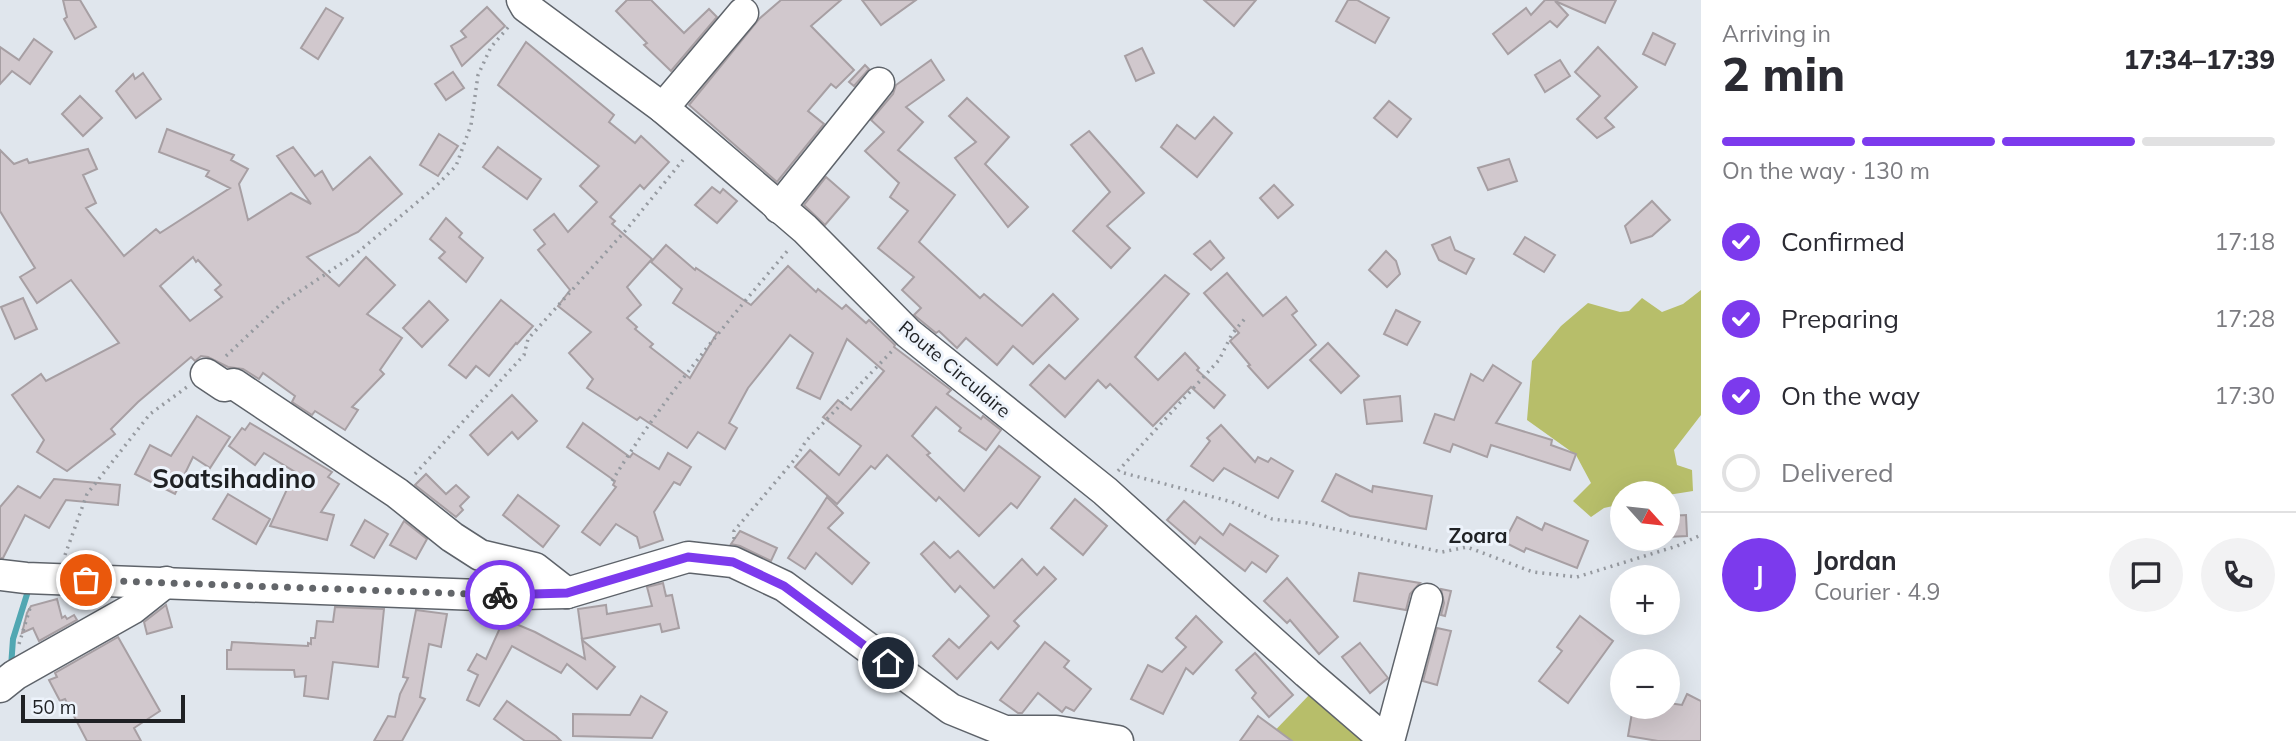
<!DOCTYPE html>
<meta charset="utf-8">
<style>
:root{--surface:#fff;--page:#f2f2f3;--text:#2b2b33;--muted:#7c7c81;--line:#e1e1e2;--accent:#7c3aed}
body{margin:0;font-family:Mulish,sans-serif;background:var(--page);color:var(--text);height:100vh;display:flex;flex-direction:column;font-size:26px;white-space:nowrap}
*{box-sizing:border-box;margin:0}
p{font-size:23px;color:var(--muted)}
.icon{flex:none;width:38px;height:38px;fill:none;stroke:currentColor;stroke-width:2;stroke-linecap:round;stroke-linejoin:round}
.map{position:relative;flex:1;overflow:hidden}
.side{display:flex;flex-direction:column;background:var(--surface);width:595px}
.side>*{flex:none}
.needle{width:46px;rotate:117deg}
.buttons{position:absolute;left:1610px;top:481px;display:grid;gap:14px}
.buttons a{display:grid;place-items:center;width:70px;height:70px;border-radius:50%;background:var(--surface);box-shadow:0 7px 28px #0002;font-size:35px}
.scale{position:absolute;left:21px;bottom:18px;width:164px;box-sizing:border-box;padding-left:7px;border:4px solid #1f2124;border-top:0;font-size:19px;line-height:24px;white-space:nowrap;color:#1f2124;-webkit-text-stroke:5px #edf3fb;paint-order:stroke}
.pin{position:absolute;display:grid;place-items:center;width:60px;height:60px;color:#fff;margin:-30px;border:4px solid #fff;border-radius:50%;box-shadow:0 2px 7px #0007}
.courier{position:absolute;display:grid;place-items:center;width:70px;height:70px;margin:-35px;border:5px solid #7c3aed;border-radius:50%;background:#fff;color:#222;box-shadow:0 2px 9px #0007}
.headline em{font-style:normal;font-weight:800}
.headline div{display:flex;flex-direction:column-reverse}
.headline{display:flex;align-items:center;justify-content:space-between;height:119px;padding:0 21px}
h1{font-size:46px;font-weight:800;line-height:52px}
.bar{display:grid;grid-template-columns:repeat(4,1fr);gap:10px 7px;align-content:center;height:84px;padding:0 21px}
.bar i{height:9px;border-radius:5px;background:var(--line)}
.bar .active{background:var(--accent)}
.bar p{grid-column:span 4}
.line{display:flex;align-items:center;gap:18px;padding:0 21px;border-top:2px solid var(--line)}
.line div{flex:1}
.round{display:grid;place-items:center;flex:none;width:74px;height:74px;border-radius:37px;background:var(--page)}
ol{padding:0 21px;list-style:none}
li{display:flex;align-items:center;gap:21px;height:77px}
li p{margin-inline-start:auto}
li .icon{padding:7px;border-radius:50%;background:var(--accent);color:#fff;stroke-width:4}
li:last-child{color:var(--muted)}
li i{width:38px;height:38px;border:4px solid var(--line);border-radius:50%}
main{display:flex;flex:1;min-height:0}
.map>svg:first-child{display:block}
.green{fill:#b7be6a}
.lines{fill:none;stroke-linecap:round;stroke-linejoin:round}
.stream{stroke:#51a7b2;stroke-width:6}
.building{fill:#d1c8cd;stroke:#a79fa3;stroke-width:2;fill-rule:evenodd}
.minor-casing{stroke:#5e636a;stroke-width:33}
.path{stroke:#969aa0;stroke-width:3.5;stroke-dasharray:2 5;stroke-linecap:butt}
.minor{stroke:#fff;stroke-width:30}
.done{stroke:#63666a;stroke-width:7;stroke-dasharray:0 12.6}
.route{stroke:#7c3aed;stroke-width:9}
.labels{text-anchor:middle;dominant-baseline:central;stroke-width:6;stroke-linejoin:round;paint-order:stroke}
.street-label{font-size:19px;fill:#1f2124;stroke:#edf3fb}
.neighbourhood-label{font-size:21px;font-weight:bold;fill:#1f2124;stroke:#edf3fb}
.district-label{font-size:26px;font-weight:bold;fill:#1f2124;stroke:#edf3fb}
</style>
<main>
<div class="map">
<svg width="1701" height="741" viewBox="0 0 1701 741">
<rect width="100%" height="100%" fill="#e0e6ed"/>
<g class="green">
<polygon points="1701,290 1701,415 1674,450 1677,465 1692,470 1693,491 1668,495 1622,494 1622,504 1604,508 1591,517 1573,501 1591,483 1576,455 1527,420 1532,361 1561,326 1588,303 1620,312 1629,311 1642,298 1662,312 1683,304"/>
<polygon points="1312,692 1366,741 1265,741"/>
</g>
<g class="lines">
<polyline class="stream" points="11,667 13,639 28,591"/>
</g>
<g class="building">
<polygon points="63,0 80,0 96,27 75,39 64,19 67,17"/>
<polygon points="627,0 651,0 684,33 709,9 717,17 671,71 644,45 647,43 616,11"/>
<polygon points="781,0 841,0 811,26 854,70 836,88 831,84 808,111 824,124 777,182 689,105 759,19"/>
<polygon points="862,0 916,0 881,25"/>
<polygon points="1204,0 1256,0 1234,26"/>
<polygon points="1348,0 1357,0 1389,18 1375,43 1336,21"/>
<polygon points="1545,0 1616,0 1605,23 1555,1 1568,15 1557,27 1550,21 1508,54 1493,34 1526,8 1531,15"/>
<polygon points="487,7 505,26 462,66 451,46 466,37 461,31"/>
<polygon points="326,8 343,18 318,59 301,48"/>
<polygon points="1653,33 1675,44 1665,65 1643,54"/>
<polygon points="34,39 52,52 30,84 12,71 0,84 0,47 19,60"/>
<polygon points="526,42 614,115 609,122 635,143 641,136 669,162 644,189 640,185 610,217 615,221 612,224 652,259 627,287 641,305 627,318 637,327 635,329 653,344 650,347 690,378 717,333 673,303 682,289 651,262 666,245 695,270 696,268 751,305 788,266 816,292 818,289 842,309 846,305 866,323 869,320 895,345 894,347 951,390 947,394 981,419 983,416 1001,430 986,450 959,431 961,428 936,407 912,436 930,453 927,455 964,491 999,446 1040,477 1017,508 1011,503 979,536 939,497 936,501 887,455 875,469 871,466 837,504 795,467 810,450 839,475 861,446 823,417 838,400 851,410 884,371 847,339 820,399 797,388 813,353 790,335 748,388 729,423 737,428 725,449 698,432 687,448 640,417 637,420 587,388 593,379 569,353 591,332 558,306 570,290 538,250 545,244 534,230 554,214 568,232 597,202 580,186 599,166 498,85"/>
<polygon points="1598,47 1637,87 1605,118 1614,127 1597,138 1577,119 1600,96 1575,72"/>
<polygon points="1142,48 1154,73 1136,81 1125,56"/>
<polygon points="931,60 944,80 906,107 923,122 898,150 955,195 919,242 980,298 984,294 1022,326 1053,294 1078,319 1033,364 1013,346 997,365 966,338 957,348 939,331 936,333 914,315 921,308 902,290 914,277 878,248 908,211 890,197 899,183 865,151 884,132 871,120 893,94 896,85"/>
<polygon points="1560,60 1570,76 1545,92 1535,75"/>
<polygon points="865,65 869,69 854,86 849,82"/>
<polygon points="453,72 464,88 446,100 435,84"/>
<polygon points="143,73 161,99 136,118 116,91 133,74 135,79"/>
<polygon points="80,96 102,118 83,136 62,114"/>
<polygon points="967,98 1009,137 985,164 1028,207 1008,227 955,158 976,142 949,116"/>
<polygon points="1389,101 1411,119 1397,137 1374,118"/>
<polygon points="1214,117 1232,133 1197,177 1161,147 1177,125 1195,139"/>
<path d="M 167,129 L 234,155 L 231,160 L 248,169 L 239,184 L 248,220 L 291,193 L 311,204 L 277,156 L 293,147 L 315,176 L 322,171 L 333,190 L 370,157 L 402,194 L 358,232 L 307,257 L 339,286 L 366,257 L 395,285 L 367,314 L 402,338 L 380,370 L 384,374 L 352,407 L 358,410 L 345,430 L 315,411 L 312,415 L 292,402 L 295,396 L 263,373 L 259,379 L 243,369 L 228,367 L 208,357 L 201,356 L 195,361 L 191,357 L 138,402 L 111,429 L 115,434 L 67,471 L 37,452 L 44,440 L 12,395 L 41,374 L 46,381 L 119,343 L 71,280 L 37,303 L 20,277 L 35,268 L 0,211 L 0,150 L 14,164 L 27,159 L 29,163 L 88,149 L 97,169 L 83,175 L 96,203 L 86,208 L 124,256 L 156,229 L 160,233 L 230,188 L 206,176 L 209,171 L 159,152 ZM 193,257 L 196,262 L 198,260 L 221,285 L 215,290 L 222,297 L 190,321 L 160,286 Z"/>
<polygon points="1089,131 1144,193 1107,226 1130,248 1111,268 1073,231 1110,192 1071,145"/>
<polygon points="439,134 458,146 438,176 420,165"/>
<polygon points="498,147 541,179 527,199 483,167"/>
<polygon points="1509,159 1517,181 1488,190 1478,168"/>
<polygon points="826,177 849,197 825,225 804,205"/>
<polygon points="1274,185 1293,205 1278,218 1260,198"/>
<polygon points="712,187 720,193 723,189 737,201 717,223 695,205"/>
<polygon points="1652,201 1670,220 1652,236 1631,243 1625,226"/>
<polygon points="446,218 462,233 459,237 483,258 466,282 439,258 445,252 430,239"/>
<polygon points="1450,237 1455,250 1474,259 1466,274 1439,260 1432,245"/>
<polygon points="1525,237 1555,255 1544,272 1514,254"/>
<polygon points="1210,241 1224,258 1211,270 1194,254"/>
<polygon points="1386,251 1396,261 1400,274 1387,287 1369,270"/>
<polygon points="1227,273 1263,316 1286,297 1297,311 1292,315 1316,345 1268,388 1248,366 1250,365 1230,341 1239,333 1204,293"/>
<polygon points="1165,275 1189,294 1135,357 1158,380 1185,353 1199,368 1197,370 1225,395 1214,408 1191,387 1153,426 1110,384 1106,388 1098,380 1065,417 1030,385 1049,365 1065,379"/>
<polygon points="23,298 37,329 15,339 1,307"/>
<polygon points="501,300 533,326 517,344 516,343 489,376 476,366 466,378 449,365"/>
<polygon points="429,301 448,320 422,347 403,328"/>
<polygon points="1396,310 1420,322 1407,345 1384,334"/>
<polygon points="1328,343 1359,376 1341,393 1310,360"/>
<polygon points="1493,365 1521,383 1496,423 1552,440 1551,445 1576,454 1570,470 1491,445 1487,457 1453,444 1450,452 1424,443 1435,414 1454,420 1471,374 1483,381"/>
<polygon points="512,395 537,421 518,439 512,432 488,455 470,435"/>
<polygon points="1400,396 1402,421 1367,424 1364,400"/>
<polygon points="197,416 230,437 210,468 193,457 175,494 135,474 150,445 171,456"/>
<polygon points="250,423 332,472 328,477 339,484 321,512 334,515 327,540 270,526 295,472 264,453 255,465 229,446 242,428 245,430"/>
<polygon points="583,423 630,457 633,453 659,469 668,453 691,467 680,485 674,482 654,512 663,540 640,548 637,537 616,524 600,545 582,532 616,487 613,485 615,481 567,447"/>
<polygon points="1221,425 1255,462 1258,457 1268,462 1271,458 1293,471 1278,498 1224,468 1213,481 1191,466 1210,441 1207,438"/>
<polygon points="426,474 446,494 456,485 469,497 460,506 463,510 456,517 415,485"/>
<polygon points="1336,474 1372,492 1373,486 1432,496 1426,529 1350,516 1322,501"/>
<polygon points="54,479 120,485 118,505 66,500 49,528 25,515 3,558 0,558 0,507 18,486 40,498"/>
<polygon points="228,494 270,519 256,544 213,519"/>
<polygon points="518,495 559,526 543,547 503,515"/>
<polygon points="827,497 843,513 828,528 869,563 852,584 816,553 805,569 788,558"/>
<polygon points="1075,499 1107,526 1083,555 1051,528"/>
<polygon points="1184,501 1223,535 1230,524 1278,556 1266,572 1252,562 1245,571 1200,537 1195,544 1167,520"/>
<polygon points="1686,515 1687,536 1668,537 1668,516"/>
<polygon points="1517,517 1542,530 1545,523 1588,541 1577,568 1526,548 1524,552 1504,542"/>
<polygon points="365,520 388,534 374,558 351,545"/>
<polygon points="404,521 427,539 416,559 390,545"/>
<polygon points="740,531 777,548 771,561 740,546 731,544"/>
<polygon points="934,542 950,558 958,551 994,588 1022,559 1037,575 1044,567 1056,579 1014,621 1019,626 998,649 991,642 957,679 933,656 949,639 959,648 989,616 960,586 955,592 921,554"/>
<polygon points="1359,573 1420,583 1410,594 1406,610 1354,601"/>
<polygon points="1287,578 1338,637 1319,654 1290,620 1287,623 1264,601"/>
<polygon points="663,583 666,596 672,595 679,628 662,632 660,624 582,639 578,609 606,605 607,614 652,606 647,587"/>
<polygon points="1441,589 1451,591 1445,616 1441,615 1444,603"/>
<polygon points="57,599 62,618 65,616 67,619 74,615 77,620 39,641 33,628 22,633 27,613 31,606"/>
<polygon points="166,605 172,627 147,634 144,622"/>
<polygon points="335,607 384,609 378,667 333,662 328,699 304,696 306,676 295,677 294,670 227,669 227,650 231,650 232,642 308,646 308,643 311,644 311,638 315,638 317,621 333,622"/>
<polygon points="416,610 447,614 441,647 429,644 420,697 425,699 402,741 374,741 388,716 395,717 400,694 408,678 403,677"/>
<polygon points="1196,616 1222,642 1193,674 1186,668 1163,714 1131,699 1148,665 1162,672 1186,647 1176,638"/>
<polygon points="1580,616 1613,641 1568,703 1539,681 1562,651 1557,647"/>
<polygon points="504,619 535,632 585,659 582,640 615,667 597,689 567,664 561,673 512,646 479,706 467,700 478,675 468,670 477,654 486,659"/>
<polygon points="1437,628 1451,631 1437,685 1423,681"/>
<polygon points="118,637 160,711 134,728 141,741 87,741 65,699 60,701 49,680 57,677 55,673"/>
<polygon points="1045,642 1069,661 1064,667 1091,689 1074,711 1066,707 1062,712 1038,693 1022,713 1018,713 1000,700"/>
<polygon points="1360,643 1388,678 1370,693 1342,657"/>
<polygon points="1255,653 1293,695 1269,717 1252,698 1256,693 1236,670"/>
<polygon points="1687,694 1701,701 1701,741 1658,741 1628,736 1633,707 1668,707 1668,703 1682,705"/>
<polygon points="641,696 667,712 652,738 573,736 573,714 630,715"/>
<polygon points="507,701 556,736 561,741 525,741 494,719"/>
<polygon points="1258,716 1292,741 1240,741"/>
</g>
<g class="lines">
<g class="minor-casing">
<g id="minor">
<polyline points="522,0 526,7 663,108 700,139 805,229 908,333 1105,491 1307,673 1386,741"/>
<polyline points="663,108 743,13"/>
<polyline points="779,208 879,83"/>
<polyline points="206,374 224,386 234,384 397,493 452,537 480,555 535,568 567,593"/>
<polyline points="0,575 26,578 479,595 567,593 688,557 733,562 784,586 951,709 1005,731 1056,731 1118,741"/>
<polyline points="0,687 15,675 132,609 166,582"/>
<polyline points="1389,741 1427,599"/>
</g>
</g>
<g class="path">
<polyline points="226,356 281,304 357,253 434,188 456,166 471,125 478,75 491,47 511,24"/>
<polyline points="1118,471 1219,360 1232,334 1247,316"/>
<polyline points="1124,473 1232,502 1272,519 1307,523 1442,552 1467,547 1533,572 1577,577 1677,546 1701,535"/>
<polyline points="415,474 524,355 528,339 626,230 683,160"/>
<path d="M 612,481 C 663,398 726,323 789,249"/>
<polyline points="734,539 734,531 795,459 806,441 892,351"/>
<polyline points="65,555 87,494 150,414 187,387"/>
<polyline points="19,644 31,605"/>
</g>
<use href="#minor" class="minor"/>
</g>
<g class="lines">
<polyline class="done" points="86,580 500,595"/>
<polyline class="route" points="500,595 567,593 688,557 733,562 784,586 888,663"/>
</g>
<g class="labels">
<g class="street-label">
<text transform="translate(955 369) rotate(40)">Route Circulaire</text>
</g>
<g class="neighbourhood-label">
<text x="1478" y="535">Zoara</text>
</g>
<g class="district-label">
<text x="234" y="478">Soatsihadino</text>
</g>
</g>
</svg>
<div class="buttons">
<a><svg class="needle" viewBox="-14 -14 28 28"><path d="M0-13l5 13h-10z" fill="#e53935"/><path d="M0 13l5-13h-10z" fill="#7c7c81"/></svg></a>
<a>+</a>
<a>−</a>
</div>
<div class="scale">50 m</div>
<div class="pin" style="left:86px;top:580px;background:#ea580c"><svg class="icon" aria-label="bag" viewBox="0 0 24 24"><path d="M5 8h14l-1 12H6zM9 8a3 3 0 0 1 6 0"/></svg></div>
<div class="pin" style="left:888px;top:663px;background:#1f2937"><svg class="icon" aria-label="home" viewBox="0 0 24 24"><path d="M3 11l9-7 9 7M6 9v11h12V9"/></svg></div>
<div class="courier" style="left:500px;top:595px"><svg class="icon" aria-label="bike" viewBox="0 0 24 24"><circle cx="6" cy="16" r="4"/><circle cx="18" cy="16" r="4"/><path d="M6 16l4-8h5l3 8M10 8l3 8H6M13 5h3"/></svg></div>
</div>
<section class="side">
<div class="headline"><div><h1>2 min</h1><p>Arriving in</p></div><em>17:34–17:39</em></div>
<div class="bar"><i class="active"></i><i class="active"></i><i class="active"></i><i></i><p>On the way · 130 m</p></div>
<ol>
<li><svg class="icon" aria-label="check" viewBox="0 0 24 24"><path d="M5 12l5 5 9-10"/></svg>Confirmed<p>17:18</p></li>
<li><svg class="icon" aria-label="check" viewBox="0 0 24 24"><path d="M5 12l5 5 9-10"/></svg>Preparing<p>17:28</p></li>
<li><svg class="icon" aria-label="check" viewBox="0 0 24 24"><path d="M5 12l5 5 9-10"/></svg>On the way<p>17:30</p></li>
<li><i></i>Delivered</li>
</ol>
<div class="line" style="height:126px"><b class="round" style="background:var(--accent);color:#fff">J</b><div><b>Jordan</b><p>Courier · 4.9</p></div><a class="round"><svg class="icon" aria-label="chat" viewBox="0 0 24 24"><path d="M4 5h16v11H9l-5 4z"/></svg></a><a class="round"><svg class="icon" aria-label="phone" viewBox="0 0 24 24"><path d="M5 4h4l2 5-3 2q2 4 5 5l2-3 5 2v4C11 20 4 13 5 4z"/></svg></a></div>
</section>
</main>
